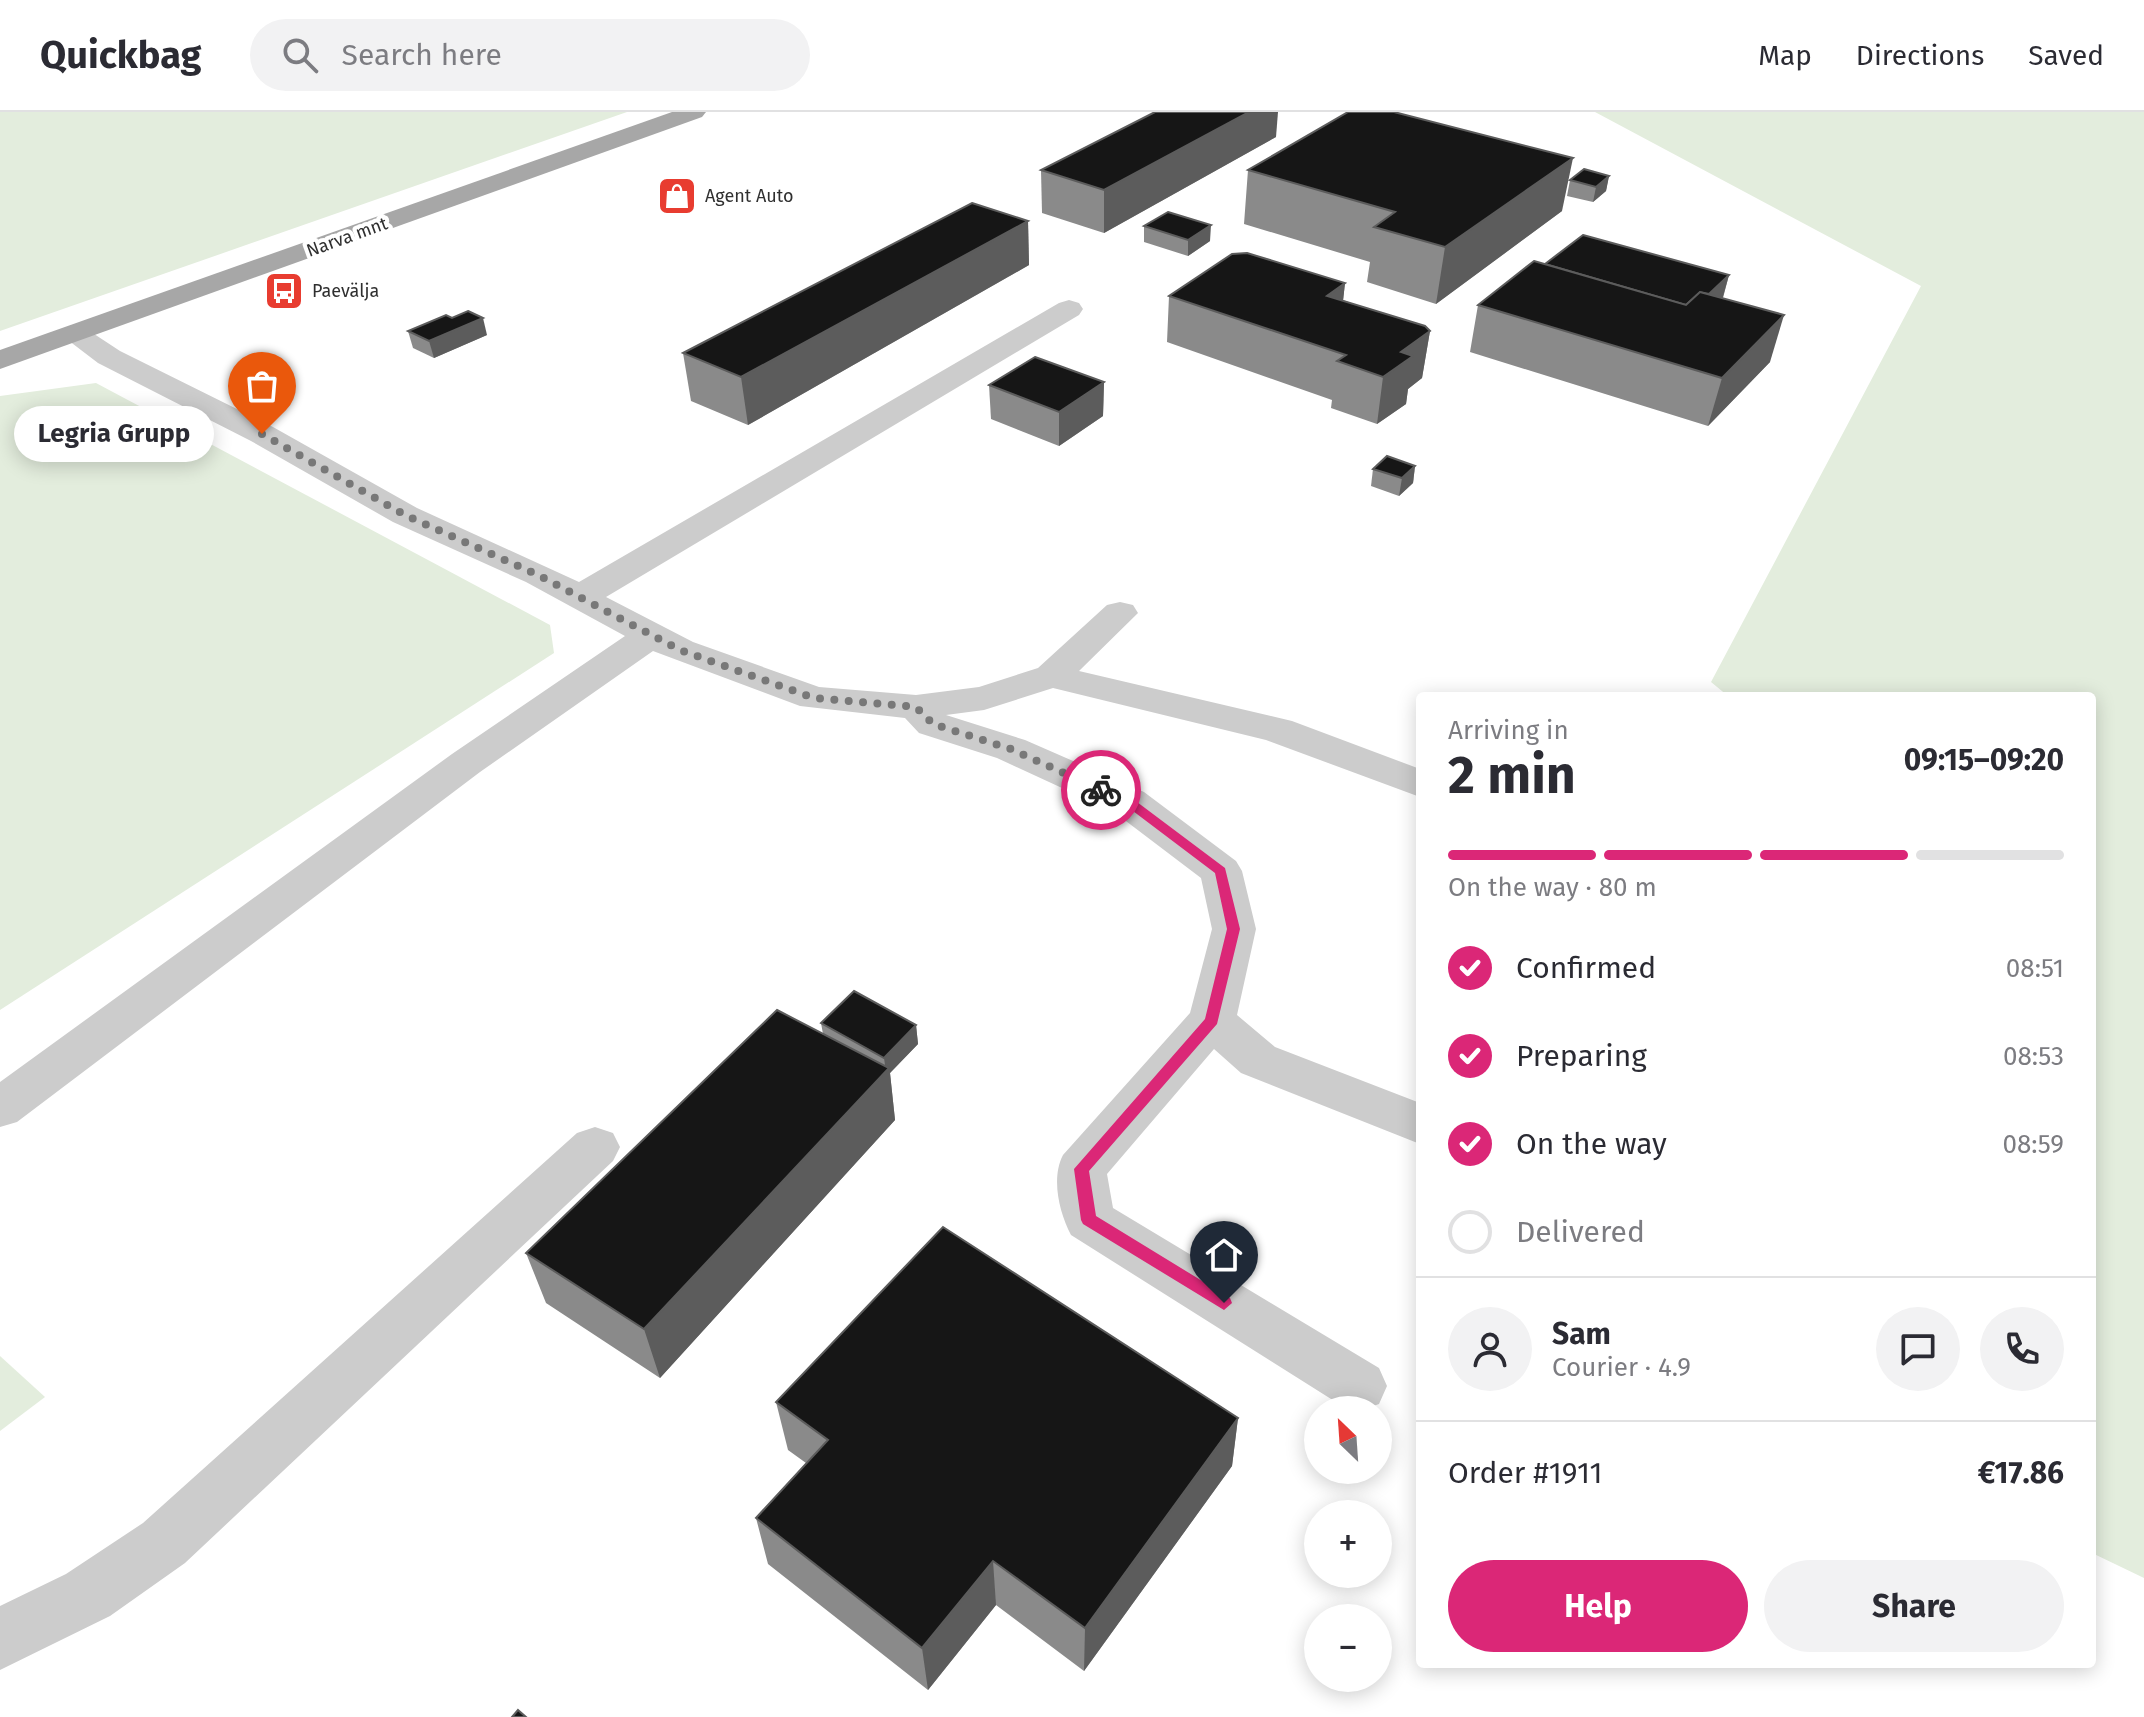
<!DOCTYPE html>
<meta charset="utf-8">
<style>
:root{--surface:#fff;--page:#f2f2f3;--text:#2b2b33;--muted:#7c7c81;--line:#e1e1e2;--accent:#db2777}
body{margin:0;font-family:"Fira Sans",sans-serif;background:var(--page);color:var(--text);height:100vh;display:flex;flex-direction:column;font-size:30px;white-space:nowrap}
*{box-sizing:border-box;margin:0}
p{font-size:26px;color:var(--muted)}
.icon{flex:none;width:44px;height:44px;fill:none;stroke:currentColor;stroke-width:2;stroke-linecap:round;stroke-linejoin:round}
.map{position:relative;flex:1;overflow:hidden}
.sheet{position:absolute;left:1416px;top:580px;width:680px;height:976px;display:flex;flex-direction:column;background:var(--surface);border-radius:8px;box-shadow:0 4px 20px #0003}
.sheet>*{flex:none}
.needle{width:52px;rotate:335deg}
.fabs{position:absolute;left:1304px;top:1284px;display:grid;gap:16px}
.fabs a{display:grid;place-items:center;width:88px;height:88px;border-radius:50%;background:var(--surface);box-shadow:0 4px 20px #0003;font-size:40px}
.pin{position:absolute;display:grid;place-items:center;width:68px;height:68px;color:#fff;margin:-82px -34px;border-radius:50% 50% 50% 0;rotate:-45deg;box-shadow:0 0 8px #0007}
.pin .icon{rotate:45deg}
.courier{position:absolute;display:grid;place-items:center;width:80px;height:80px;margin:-40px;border:6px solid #db2777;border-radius:50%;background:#fff;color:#222;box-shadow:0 2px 10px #0007}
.bubble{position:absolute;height:56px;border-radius:28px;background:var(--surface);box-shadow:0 4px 20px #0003;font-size:26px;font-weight:700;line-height:56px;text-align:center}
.summary em{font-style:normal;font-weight:700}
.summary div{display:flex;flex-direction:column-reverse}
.summary{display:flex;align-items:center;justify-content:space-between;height:136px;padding:0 32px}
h1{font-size:52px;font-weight:700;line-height:60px}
.bar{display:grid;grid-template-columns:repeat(4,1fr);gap:12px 8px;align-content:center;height:96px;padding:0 32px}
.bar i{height:10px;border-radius:6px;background:var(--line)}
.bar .current{background:var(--accent)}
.bar p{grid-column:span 4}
.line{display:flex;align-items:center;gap:20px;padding:0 32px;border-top:2px solid var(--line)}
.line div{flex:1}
.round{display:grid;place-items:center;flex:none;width:84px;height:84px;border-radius:42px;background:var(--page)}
ol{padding:0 32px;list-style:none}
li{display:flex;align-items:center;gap:24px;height:88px}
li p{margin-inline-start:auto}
li .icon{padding:8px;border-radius:50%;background:var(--accent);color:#fff;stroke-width:4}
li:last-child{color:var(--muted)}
li i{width:44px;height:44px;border:4px solid var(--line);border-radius:50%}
.button{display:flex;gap:16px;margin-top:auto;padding:16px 32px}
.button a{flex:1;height:92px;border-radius:48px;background:var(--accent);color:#fff;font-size:32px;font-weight:700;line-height:92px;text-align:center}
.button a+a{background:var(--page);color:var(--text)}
header{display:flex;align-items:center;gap:48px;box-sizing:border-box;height:112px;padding:0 40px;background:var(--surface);border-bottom:2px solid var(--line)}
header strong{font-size:38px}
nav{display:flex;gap:44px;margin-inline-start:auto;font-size:28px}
.search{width:560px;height:72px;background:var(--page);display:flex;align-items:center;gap:20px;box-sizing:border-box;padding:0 28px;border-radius:44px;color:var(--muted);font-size:30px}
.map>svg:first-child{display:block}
.green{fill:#e3eddd}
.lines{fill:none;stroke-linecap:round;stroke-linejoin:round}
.minor{fill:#ccc;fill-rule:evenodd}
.major{fill:#a7a7a7;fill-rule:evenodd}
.wall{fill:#8a8a8a}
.shaded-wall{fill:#5c5c5c}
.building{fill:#161616;stroke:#5c5c5c;stroke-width:2}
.route{fill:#db2777}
.done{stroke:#787878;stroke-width:8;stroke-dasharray:0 14.4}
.labels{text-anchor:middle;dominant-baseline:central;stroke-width:8;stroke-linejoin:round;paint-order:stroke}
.far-poi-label{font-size:18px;fill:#2f2f2f;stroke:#fff;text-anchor:start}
.far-street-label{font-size:18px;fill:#2f2f2f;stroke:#fff}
</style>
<header>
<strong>Quickbag</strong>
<div class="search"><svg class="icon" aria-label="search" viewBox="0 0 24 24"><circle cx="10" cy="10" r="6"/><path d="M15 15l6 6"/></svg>Search here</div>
<nav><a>Map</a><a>Directions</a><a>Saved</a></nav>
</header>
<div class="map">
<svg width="2144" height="1605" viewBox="0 0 2144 1605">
<rect width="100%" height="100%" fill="#fff"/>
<g class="green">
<polygon points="0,0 627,0 0,219"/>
<polygon points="1595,0 2144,0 2144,1466 2092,1441 2092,584 1728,584 1711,570 1921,174"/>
<polygon points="96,271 550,513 554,541 0,898 0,284"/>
<polygon points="0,1244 45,1285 0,1319"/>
</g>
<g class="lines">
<g class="minor">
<path d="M 1069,188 L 1079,191 L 1083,197 L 1079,203 L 606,485 L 693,530 L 819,575 L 916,583 L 979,575 L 1038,556 L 1107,493 L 1120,490 L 1133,493 L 1138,501 L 1079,559 L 1292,609 L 1420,657 L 1420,685 L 1266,628 L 1053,576 L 984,598 L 946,603 L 1025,628 L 1144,680 L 1236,749 L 1242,759 L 1256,817 L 1237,903 L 1275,935 L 1420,991 L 1420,1032 L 1241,961 L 1214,937 L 1107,1062 L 1113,1096 L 1379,1256 L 1387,1274 L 1379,1292 L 1362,1298 L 1339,1292 L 1071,1123 C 1059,1100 1051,1066 1063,1043 L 1190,901 L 1212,817 L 1201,766 L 1114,700 L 997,646 L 919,621 L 905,606 L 800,594 L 653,539 L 480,660 L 17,1010 L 0,1015 L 0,970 L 452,642 L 625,524 L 526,470 L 393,410 L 251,329 L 98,251 L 60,222 L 65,216 L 75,213 L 85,216 L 120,239 L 273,315 L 417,396 L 579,470 L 1059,191 Z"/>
<polygon points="595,1015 613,1021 620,1035 613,1049 185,1451 110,1504 0,1558 0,1494 66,1462 143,1411 577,1021"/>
</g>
<polygon class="major" points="672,0 706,0 702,5 0,257 0,238"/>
</g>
<g class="wall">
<polygon points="1276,25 1104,121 1042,101 1041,58"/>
<polygon points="1248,58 1562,99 1436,192 1367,170 1370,150 1244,112"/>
<polygon points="1609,64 1606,79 1593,90 1567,84 1570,68"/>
<polygon points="1028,109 1029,153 748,313 691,289 683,241"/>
<polygon points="1144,114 1210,129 1188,144 1144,130"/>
<polygon points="1545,152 1729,163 1723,186 1770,250 1708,314 1470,240 1478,193"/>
<polygon points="1345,171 1343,188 1430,219 1422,266 1408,277 1406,292 1377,312 1331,296 1332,288 1167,230 1169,184"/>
<polygon points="408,219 487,223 434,246 413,236"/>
<polygon points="1104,270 1103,304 1059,334 991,307 989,273"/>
<polygon points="1415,354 1413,371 1399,384 1371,374 1373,357"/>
<polygon points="821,911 916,913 918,932 890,961 895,1008 660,1266 546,1191 526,1141 823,922"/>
<polygon points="776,1290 1238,1306 1232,1354 1084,1559 996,1493 928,1578 768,1452 756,1406 806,1351 788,1338"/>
</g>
<g class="shaded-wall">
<polygon points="1249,0 1278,0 1276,25 1104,121 1104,78"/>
<polygon points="1573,46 1562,99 1436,192 1445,135"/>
<polygon points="1609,64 1606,79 1593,90 1596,75"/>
<polygon points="1028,109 1029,153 748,313 741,265"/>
<polygon points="1211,113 1210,129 1188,144 1188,128"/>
<polygon points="1729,163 1720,195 1682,206"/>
<polygon points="1345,171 1340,217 1327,184"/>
<polygon points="1784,203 1770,250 1708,314 1722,266"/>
<polygon points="483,206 487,223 434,246 429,229"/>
<polygon points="1430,219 1422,266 1408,277 1406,292 1377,312 1383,265 1401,240"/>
<polygon points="1104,270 1103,304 1059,334 1059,300"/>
<polygon points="1415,354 1413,371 1399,384 1402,366"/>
<polygon points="916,913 918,932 890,961 895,1008 660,1266 644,1217 886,960 884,946"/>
<polygon points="1238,1306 1232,1354 1084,1559 1085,1516"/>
<polygon points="993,1449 996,1493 928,1578 922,1536"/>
</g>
<g class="building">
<polygon points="1155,0 1249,0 1104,78 1041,58"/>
<polygon points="1348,0 1394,0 1573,46 1445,135 1374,115 1395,100 1248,58"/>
<polygon points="1584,57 1609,64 1596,75 1570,68"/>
<polygon points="972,91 1028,109 741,265 683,241"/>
<polygon points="1168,100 1211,113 1188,128 1144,114"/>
<polygon points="1583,123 1729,163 1709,182 1700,180 1686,193 1545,152"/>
<polygon points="1247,141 1345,171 1327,184 1425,214 1430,219 1401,240 1413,244 1383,265 1337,249 1346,243 1169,184 1232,142"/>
<polygon points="1534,149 1686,193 1700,180 1784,203 1722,266 1478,193"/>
<polygon points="468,199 483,206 429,229 408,219 446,203 452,206"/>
<polygon points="1035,245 1104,270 1059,300 989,273"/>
<polygon points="1387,344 1415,354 1402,366 1373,357"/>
<polygon points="854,879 916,913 884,946 821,911"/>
<polygon points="777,898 889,956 644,1217 526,1141"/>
<polygon points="943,1115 1238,1306 1085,1516 993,1449 922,1536 756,1406 828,1328 776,1290"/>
<polygon points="518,1598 526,1605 512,1605"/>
</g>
<polygon class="route" points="1101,674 1133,687 1225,756 1240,817 1217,912 1089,1059 1096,1104 1230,1186 1232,1191 1224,1198 1083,1112 1081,1108 1074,1057 1205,907 1227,817 1215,761 1125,693 1097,681 1097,675"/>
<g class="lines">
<polyline class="done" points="262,322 405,403 538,463 680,538 814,586 916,595 933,612 1011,637 1101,678"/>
</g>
<defs>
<g id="shop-square" transform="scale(2)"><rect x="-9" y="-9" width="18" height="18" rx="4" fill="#e83c30" stroke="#fff"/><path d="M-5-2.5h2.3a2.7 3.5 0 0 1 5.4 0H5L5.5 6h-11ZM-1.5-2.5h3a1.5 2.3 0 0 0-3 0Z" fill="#fff"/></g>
<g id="bus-square" transform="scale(2)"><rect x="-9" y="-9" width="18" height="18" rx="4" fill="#e83c30" stroke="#fff"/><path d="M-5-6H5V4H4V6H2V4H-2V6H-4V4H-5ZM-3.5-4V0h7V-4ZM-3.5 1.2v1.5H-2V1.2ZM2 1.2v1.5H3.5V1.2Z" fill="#fff"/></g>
</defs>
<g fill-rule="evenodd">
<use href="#shop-square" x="677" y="84"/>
<use href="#bus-square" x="284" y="179"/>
</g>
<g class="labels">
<g class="far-poi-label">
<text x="705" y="84">Agent Auto</text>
<text x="312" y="179">Paevälja</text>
</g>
<g class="far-street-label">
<text transform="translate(347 125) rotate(-20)">Narva mnt</text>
</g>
</g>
</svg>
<div class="fabs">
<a><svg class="needle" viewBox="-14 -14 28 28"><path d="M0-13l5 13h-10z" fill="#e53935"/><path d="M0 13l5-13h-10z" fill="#7c7c81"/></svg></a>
<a>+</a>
<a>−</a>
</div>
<div class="pin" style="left:262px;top:322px;background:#ea580c"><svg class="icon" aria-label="bag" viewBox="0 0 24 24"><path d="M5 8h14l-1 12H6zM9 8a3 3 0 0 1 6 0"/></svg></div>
<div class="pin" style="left:1224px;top:1191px;background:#1f2937"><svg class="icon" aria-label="home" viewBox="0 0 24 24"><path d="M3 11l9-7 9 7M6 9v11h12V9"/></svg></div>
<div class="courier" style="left:1101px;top:678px"><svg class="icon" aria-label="bike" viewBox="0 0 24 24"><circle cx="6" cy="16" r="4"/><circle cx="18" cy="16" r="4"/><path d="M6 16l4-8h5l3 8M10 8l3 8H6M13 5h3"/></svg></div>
<div class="bubble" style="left:14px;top:294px;width:200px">Legria Grupp</div>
<section class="sheet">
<div class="summary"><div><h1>2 min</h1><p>Arriving in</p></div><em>09:15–09:20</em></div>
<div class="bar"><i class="current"></i><i class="current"></i><i class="current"></i><i></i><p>On the way · 80 m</p></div>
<ol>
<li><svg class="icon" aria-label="check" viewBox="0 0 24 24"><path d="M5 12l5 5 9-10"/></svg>Confirmed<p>08:51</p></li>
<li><svg class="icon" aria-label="check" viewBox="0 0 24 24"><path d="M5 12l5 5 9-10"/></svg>Preparing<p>08:53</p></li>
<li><svg class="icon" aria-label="check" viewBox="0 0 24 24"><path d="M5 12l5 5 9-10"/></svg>On the way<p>08:59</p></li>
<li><i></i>Delivered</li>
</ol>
<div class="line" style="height:144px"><a class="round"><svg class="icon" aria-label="person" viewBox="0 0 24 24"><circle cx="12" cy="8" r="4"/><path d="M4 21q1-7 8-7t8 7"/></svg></a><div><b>Sam</b><p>Courier · 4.9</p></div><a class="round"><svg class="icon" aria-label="chat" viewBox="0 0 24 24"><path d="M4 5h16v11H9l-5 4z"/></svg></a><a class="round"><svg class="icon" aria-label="phone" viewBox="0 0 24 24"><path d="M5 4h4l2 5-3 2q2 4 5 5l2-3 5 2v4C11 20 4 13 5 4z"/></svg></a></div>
<div class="line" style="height:104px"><div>Order #1911</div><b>€17.86</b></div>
<div class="button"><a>Help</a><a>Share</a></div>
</section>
</div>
